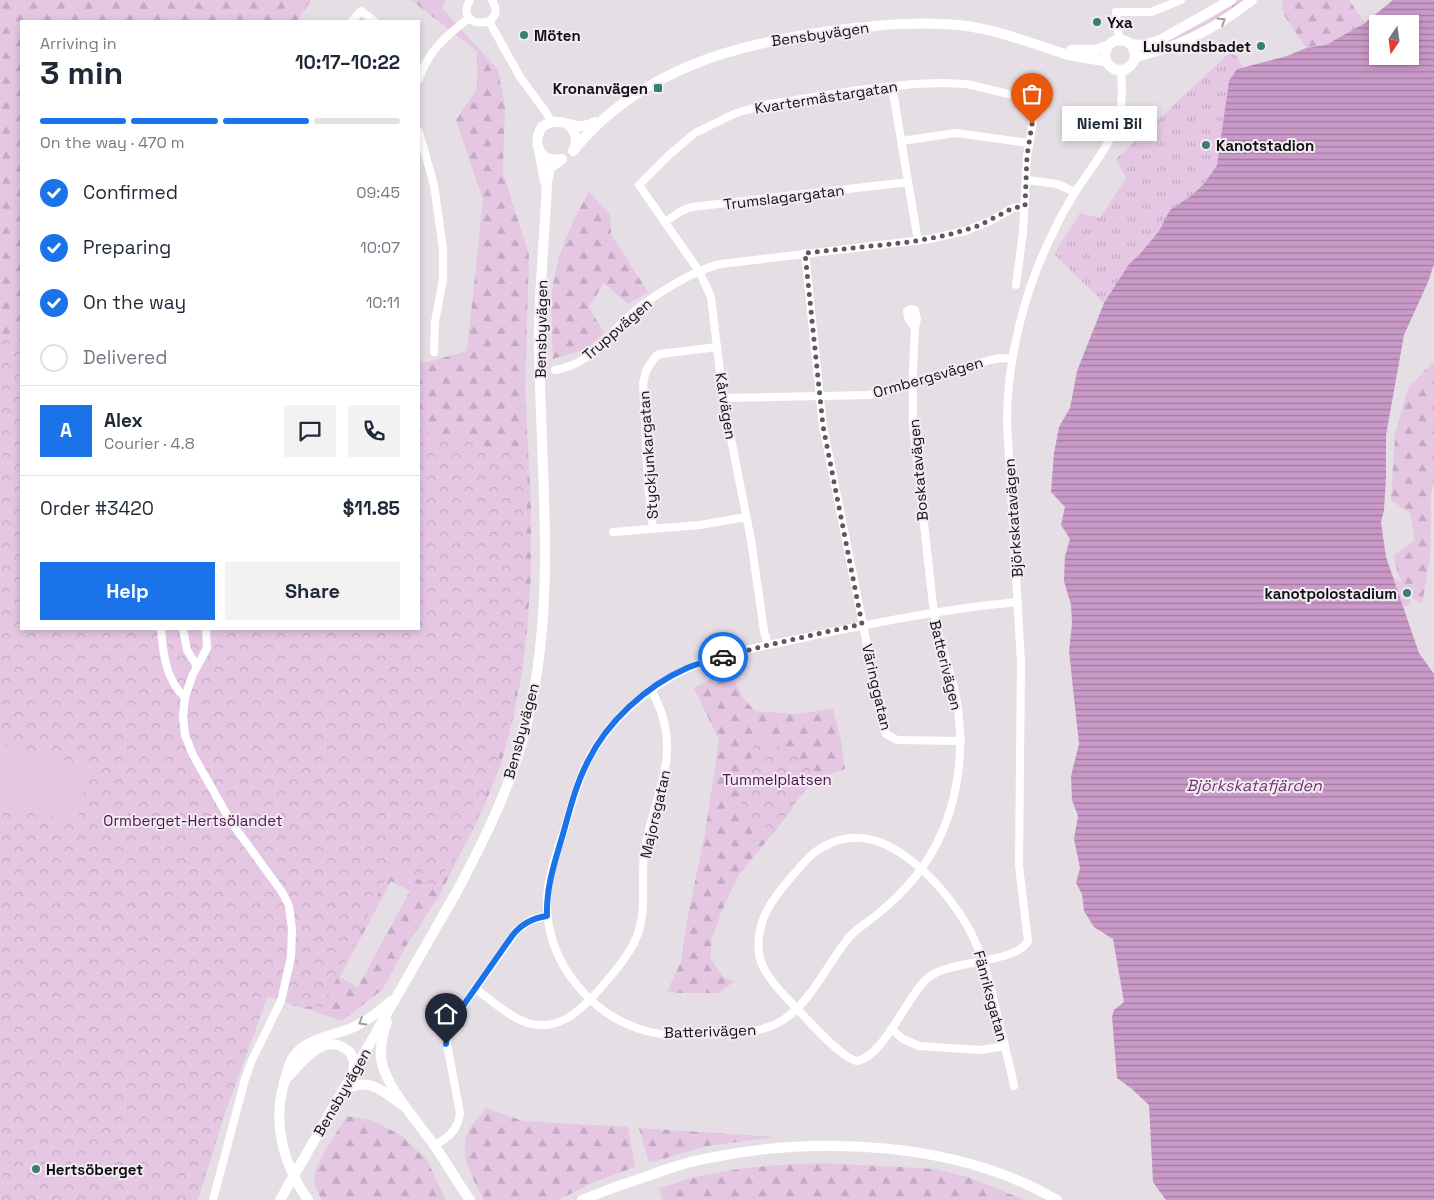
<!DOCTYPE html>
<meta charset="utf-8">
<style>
:root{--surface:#fff;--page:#f2f2f3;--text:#1f2937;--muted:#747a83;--line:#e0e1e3;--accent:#1a73e8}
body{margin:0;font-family:"Space Grotesk",sans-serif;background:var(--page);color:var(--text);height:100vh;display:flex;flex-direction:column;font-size:19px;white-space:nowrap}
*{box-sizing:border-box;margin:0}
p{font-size:16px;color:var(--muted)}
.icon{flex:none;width:28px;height:28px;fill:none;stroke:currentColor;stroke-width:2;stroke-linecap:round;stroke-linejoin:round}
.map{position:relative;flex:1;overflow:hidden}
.details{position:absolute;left:20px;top:20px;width:400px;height:610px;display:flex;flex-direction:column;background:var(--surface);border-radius:0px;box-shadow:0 2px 8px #0003}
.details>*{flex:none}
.needle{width:32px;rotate:193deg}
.buttons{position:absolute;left:1369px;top:15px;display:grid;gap:10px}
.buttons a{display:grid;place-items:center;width:50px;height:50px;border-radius:0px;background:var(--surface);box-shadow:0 2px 8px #0003;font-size:25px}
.pin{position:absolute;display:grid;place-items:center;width:42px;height:42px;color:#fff;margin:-51px -21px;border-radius:50% 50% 50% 0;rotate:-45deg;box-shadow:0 0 5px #0007}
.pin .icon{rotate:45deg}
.courier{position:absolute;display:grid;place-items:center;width:50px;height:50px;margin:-25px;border:4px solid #1a73e8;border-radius:50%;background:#fff;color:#222;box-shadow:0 1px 6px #0007}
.bubble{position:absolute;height:35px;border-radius:0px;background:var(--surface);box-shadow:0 2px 8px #0003;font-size:16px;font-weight:700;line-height:35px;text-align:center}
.overview em{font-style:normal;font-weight:700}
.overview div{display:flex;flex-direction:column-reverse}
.overview{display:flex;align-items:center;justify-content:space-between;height:85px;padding:0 20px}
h1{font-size:32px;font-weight:700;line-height:38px}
.bar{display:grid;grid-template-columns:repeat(4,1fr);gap:8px 5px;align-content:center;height:60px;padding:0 20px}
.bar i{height:6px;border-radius:4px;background:var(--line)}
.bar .active{background:var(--accent)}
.bar p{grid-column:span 4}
.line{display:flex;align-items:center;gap:12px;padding:0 20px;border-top:1px solid var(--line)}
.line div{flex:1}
.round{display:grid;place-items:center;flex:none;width:52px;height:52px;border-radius:0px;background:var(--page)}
ol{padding:0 20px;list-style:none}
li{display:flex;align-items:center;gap:15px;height:55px}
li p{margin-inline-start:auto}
li .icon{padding:5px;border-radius:50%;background:var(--accent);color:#fff;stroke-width:4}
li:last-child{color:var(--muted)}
li i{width:28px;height:28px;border:2px solid var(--line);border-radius:50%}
.action{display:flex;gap:10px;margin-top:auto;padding:10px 20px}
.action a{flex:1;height:58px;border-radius:0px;background:var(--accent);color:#fff;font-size:20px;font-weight:700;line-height:58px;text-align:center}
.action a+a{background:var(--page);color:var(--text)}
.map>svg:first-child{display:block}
.grass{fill:url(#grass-tufts)}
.forest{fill:url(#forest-firs);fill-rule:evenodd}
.park{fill:url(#park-crowns)}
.pitch{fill:#e5c7e4}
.water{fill:url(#water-rules);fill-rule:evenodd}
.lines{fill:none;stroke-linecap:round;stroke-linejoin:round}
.minor{stroke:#fff;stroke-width:8}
.major{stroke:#fff;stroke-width:10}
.oneway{stroke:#a09fa0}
.done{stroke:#5c585c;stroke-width:5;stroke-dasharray:0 9}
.route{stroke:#1a73e8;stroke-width:6}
.poi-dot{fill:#3b7e6f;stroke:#f2ecf2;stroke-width:2}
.labels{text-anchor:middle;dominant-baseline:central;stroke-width:4;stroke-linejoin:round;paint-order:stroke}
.poi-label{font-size:15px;font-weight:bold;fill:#121012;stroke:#f2ecf2;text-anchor:start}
.street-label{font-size:15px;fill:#121012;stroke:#f2ecf2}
.park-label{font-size:15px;fill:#4d124e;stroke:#f2ecf2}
.water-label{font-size:16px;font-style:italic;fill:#6f346f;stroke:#f2ecf2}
</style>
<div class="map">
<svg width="1434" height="1200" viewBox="0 0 1434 1200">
<defs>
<pattern id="grass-tufts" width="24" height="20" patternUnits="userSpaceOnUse" patternTransform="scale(1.25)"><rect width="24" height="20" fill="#e5c7e4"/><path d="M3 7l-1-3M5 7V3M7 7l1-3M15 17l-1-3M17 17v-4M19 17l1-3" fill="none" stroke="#c3aac3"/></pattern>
<pattern id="forest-firs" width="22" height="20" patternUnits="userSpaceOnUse" patternTransform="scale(1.25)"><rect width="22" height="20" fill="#e5c7e4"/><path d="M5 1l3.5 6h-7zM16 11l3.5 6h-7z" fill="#c3aac3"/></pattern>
<pattern id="park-crowns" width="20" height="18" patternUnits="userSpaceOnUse" patternTransform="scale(1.25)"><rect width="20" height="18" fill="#e5c7e4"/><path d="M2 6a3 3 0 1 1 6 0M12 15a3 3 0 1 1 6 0" fill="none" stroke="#c3aac3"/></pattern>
<pattern id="water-rules" width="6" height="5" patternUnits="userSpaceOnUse" patternTransform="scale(1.25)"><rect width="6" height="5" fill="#c999c8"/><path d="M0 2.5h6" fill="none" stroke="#a27ba1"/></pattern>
</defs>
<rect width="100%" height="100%" fill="#e5dfe5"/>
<g class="grass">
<polygon points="1239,0 1245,0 1207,25 1161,46 1161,44 1206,22"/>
<polygon points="1234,52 1243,67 1240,67 1224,119 1217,165 1204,184 1191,196 1170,210 1159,231 1140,254 1129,264 1104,303 1054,254 1080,213 1100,218 1126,178 1116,159 1226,56"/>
</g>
<g class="forest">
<polygon points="0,0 311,0 297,21 21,21 21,620 0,616"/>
<path d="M 411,0 L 446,0 L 442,8 L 498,70 L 505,106 L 503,173 L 529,255 L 525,391 L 531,506 L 531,575 L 527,631 L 522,673 L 513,718 L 501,764 L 483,809 L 439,896 L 405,948 L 383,989 L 342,1021 L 222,980 L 0,808 L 419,629 L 419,359 L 424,363 L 467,351 L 483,200 L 456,120 L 477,89 L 477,51 ZM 391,881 L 410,891 L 358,987 L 340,977 Z"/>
<polygon points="1282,0 1349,0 1365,23 1326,45 1306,48 1284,15"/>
<path d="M 589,191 L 610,215 L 611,234 L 648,292 L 628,304 L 604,283 L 589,307 L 604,333 L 586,349 L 553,359 C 552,331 549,301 555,274 C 561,244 575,217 589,191 Z"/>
<path d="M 1434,361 L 1434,480 L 1431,494 L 1430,557 L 1422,604 C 1402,592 1399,577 1393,555 L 1415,540 L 1410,513 L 1391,500 L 1395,434 L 1408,388 Z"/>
<polygon points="728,669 743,698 755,711 793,714 833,709 841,741 845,769 817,778 798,797 790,812 738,876 721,913 712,939 710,957 723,977 734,982 718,993 677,993 667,991 681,962 687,920 705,833 719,740 694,688"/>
<path d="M 486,1108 L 523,1121 L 628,1127 L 635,1167 L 592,1183 L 558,1200 L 484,1200 C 473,1179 457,1154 469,1130 C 473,1122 481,1115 486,1108 Z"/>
<path d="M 347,1116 L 371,1120 L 401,1135 L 427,1160 L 443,1194 L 445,1200 L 322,1200 C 318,1193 315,1187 314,1178 C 314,1165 339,1129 347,1116 Z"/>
<polygon points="639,1128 776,1137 707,1146 649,1163"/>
<path d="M 824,1163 L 936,1169 L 968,1177 L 1025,1200 L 662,1200 L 659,1188 C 674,1184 689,1178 704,1175 C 744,1167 783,1164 824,1163 Z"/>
</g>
<g class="park">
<polygon points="0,337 21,342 21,629 419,629 419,431 528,456 524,658 500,754 477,821 465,846 434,886 391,868 323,1007 295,1006 268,996 224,1116 198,1200 0,1200"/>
<polygon points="756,735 791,752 817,775 773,832 740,812"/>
</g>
<g class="pitch">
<polygon points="1393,577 1406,585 1419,583 1422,592 1408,594 1411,604 1403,607"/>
<polygon points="0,745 91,767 77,822 0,804"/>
</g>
<path class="water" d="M 1393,0 L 1434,0 L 1434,264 L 1428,282 L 1404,335 L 1386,435 L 1386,477 L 1384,510 L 1381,522 L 1386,557 L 1419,653 L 1434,674 L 1434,1200 L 1166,1200 L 1153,1182 L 1149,1105 L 1132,1089 L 1117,1078 L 1112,1017 L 1114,1010 L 1124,1002 L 1113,939 L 1094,927 L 1084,911 L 1082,894 L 1076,883 L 1080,868 L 1074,839 L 1078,816 L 1072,800 L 1071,776 L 1079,744 L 1069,651 L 1072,624 L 1071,605 L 1064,581 L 1065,556 L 1070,539 L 1061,525 L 1065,507 L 1051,492 L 1054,453 L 1059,427 L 1070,408 L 1077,371 L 1104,303 L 1129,264 L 1140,254 L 1159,231 L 1170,210 L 1191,196 L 1204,184 L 1217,165 L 1229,81 L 1237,69 L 1287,56 L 1306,48 L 1326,45 L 1365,23 ZM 1378,24 L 1410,24 L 1410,56 L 1378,56 Z"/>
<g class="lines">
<g class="minor">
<path d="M 470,0 C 452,30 510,30 492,0"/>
<polyline points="352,21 361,11 374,21"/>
<polyline points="489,21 520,77 545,111 551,121"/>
<polyline points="1119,40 1116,12 1151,12 1181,0"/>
<path d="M 419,79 C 428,51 447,35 469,18"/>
<polyline points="892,86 918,241"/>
<polyline points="419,132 434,185 443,249 443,279 435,322 434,352"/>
<polyline points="901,141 956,133 1029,143"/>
<polyline points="1027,180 1057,184 1075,192"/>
<polyline points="665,222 681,211 692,207 908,182"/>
<polyline points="805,253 823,426 884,729 886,734 897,740 961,741"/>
<path d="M 915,328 L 908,318 L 907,311 L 910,309 L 915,310 L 917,319 L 915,328 L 913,369 L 913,425 L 933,605 C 936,634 947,660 954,688 C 969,752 957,825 915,877 C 903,892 889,905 874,917 C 865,924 854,930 847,940 C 827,965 813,998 786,1018 C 762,1035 731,1033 703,1034 C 684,1035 665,1036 646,1031 C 589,1015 545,960 547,899 C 548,875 557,852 564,830 C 570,809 576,788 584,769 C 601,730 635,698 671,677 C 707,656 752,648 793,640 C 868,624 942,609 1018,602"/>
<path d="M 555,370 C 590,364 602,342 625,320 C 646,299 693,270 721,264 L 930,239 L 965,231 L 990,221 L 1013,208 L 1025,206"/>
<polyline points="723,398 869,395 990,360 1000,358 1012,359"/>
<polyline points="653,528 648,482 643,383 646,371 650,364 657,355 661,354 717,347"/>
<polyline points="613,532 700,525 746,517"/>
<path d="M 161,629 C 163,653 166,681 185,697"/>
<polyline points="183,629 187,650 197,666"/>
<polyline points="206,629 207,648 193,674 185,697 183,716 185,735 193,755 231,822 282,892 289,906 292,929 291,957 281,1001 252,1060 245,1079 213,1200"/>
<polyline points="768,645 764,631 751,540 723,398 711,297 699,271 639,185 669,155 695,133 736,113 764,105 859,90 914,84 942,83 967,84 1037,101 1027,156 1023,232 1016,285"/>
<path d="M 475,988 C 489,999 503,1011 518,1019 C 555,1038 582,1010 604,984 C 617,969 634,949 639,930 C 647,903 640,875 645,847 C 656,790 685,749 651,690"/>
<polyline points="891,1029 903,1039 919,1046 980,1050 1005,1046"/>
<path d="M 1014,1086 C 1010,1066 1005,1047 1000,1027 C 991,987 983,948 960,914 C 938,881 893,833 850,838 C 838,839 825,845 815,852 C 804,861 776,894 769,907 C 760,922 755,945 761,962 C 769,982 788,999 803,1015 C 813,1026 844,1059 857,1061 C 884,1057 908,993 929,977 C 951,960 1017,963 1028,941 L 1019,866 L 1021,662 L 1007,422 C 1007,359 1025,287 1054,231 C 1060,217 1068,204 1076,191 C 1092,166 1114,141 1120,112 C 1123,98 1122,84 1121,70"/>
<path d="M 435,1145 C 449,1137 458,1130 460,1113 L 447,1044 L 447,1035 L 451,1023 L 517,930 L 531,920 L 547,916"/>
</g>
<g class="major">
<circle cx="1120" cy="55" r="15"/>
<polyline points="1130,44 1143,45 1160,40 1231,0"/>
<polyline points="1071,50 1096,50 1107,46"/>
<path d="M 1135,58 C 1148,53 1162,50 1175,45 C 1203,34 1229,18 1252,0"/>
<path d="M 567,124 C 575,130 578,139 574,149"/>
<polyline points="539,149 545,182"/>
<path d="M 573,151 C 639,69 738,43 838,30 C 878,25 919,21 959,25 C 995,29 1028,42 1062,53 C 1076,58 1092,58 1107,62"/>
<path d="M 562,159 C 540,163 531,144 542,127 C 562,112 573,135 595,122"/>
<path d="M 387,1022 C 382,1035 379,1050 382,1064 C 390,1092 417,1121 434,1145 C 447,1163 457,1182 470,1200"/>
<path d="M 284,1081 C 298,1067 323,1030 347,1050 C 354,1055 355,1064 353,1072"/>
<path d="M 343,1090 C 369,1077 381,1089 402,1105"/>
<path d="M 280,1200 L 456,893 C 486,837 515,778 529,715 C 557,592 540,466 539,341 C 539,288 545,235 547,182 L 550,168 L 561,160"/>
<path d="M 308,1200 C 284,1166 272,1124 284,1084 C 289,1066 289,1056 306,1045 C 319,1037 335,1034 349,1029 C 364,1023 379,1012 391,1001"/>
<path d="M 582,1200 C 601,1192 620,1185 639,1179 C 660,1172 681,1163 704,1159 C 816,1135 956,1141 1057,1200"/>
</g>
</g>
<defs><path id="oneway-chevron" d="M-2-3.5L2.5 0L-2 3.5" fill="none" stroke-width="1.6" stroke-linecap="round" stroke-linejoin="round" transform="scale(1.25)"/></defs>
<g class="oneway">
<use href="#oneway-chevron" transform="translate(1222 21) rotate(-32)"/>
<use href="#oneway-chevron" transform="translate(362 1022) rotate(149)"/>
</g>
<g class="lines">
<polyline class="done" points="723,657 768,645 862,624 823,426 805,253 910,242 948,235 978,226 1013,208 1025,206 1027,156 1032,124"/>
<path class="route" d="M 446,1044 L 447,1035 L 451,1023 L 512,936 C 521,924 533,918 547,916 C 546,887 555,861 563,834 C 570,809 576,784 588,761 C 607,722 646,686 687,668 C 698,663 711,660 723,657"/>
</g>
<g class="poi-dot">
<circle cx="1097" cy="22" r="5"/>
<circle cx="524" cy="35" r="5"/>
<circle cx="1261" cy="46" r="5"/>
<rect x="653" y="83" width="10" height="10" rx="2.5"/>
<circle cx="1206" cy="145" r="5"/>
<circle cx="1407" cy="593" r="5"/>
<circle cx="36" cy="1169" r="5"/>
</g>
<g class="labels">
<g class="poi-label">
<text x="1107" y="22">Yxa</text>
<text x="534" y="35">Möten</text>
<text x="1251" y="46" text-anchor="end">Lulsundsbadet</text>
<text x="648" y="88" text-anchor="end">Kronanvägen</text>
<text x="1216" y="145">Kanotstadion</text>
<text x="1397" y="593" text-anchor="end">kanotpolostadium</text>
<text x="46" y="1169">Hertsöberget</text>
</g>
<g class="street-label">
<text transform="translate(820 34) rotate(-8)">Bensbyvägen</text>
<text transform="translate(826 97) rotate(-9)">Kvartermästargatan</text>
<text transform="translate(784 197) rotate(-7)">Trumslagargatan</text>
<text transform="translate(541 329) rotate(-89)">Bensbyvägen</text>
<text transform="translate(617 329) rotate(-41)">Truppvägen</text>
<text transform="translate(928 377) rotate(-16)">Ormbergsvägen</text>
<text transform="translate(726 406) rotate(81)">Kårvägen</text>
<text transform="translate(648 455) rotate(-94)">Styckjunkargatan</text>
<text transform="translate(918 470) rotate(-95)">Boskatavägen</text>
<text transform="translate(1013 518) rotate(-94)">Björkskatavägen</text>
<text transform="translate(946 665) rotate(76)">Batterivägen</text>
<text transform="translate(877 687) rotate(77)">Väringgatan</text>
<text transform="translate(521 731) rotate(-75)">Bensbyvägen</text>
<text transform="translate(655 814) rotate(-77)">Majorsgatan</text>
<text transform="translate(991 996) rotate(75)">Fänriksgatan</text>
<text transform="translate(710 1031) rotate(-2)">Batterivägen</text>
<text transform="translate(342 1092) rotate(-60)">Bensbyvägen</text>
</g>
<g class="park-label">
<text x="777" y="779">Tummelplatsen</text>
<text x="193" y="820">Ormberget-Hertsölandet</text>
</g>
<g class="water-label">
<text x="1254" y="785">Björkskatafjärden</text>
</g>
</g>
</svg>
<div class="buttons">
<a><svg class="needle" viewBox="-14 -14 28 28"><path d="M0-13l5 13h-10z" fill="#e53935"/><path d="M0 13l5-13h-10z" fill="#747a83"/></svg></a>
</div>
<div class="pin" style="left:1032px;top:124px;background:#ea580c"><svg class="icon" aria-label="bag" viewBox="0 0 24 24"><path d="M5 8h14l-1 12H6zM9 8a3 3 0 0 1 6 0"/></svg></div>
<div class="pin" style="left:446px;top:1044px;background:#1f2937"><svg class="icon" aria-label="home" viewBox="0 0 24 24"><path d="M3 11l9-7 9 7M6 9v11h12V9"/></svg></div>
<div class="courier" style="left:723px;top:657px"><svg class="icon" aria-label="car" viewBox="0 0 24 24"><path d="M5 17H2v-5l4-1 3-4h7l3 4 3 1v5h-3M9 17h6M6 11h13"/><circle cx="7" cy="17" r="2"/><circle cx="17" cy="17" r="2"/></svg></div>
<div class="bubble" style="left:1062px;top:106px;width:95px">Niemi Bil</div>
<section class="details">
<div class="overview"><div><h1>3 min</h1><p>Arriving in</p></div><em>10:17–10:22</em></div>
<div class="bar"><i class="active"></i><i class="active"></i><i class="active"></i><i></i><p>On the way · 470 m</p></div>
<ol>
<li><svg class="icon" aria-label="check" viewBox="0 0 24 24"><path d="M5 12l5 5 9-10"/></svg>Confirmed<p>09:45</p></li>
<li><svg class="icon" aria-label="check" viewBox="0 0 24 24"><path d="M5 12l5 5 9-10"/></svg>Preparing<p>10:07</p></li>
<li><svg class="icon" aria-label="check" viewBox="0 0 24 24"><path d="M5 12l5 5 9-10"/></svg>On the way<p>10:11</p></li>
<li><i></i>Delivered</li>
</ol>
<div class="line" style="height:90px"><b class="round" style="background:var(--accent);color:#fff">A</b><div><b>Alex</b><p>Courier · 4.8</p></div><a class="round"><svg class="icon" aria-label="chat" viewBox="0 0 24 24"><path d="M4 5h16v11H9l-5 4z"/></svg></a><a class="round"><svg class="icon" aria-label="phone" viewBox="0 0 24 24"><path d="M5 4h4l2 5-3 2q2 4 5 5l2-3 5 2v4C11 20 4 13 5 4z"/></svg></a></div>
<div class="line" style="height:65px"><div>Order #3420</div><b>$11.85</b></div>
<div class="action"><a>Help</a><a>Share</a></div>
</section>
</div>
